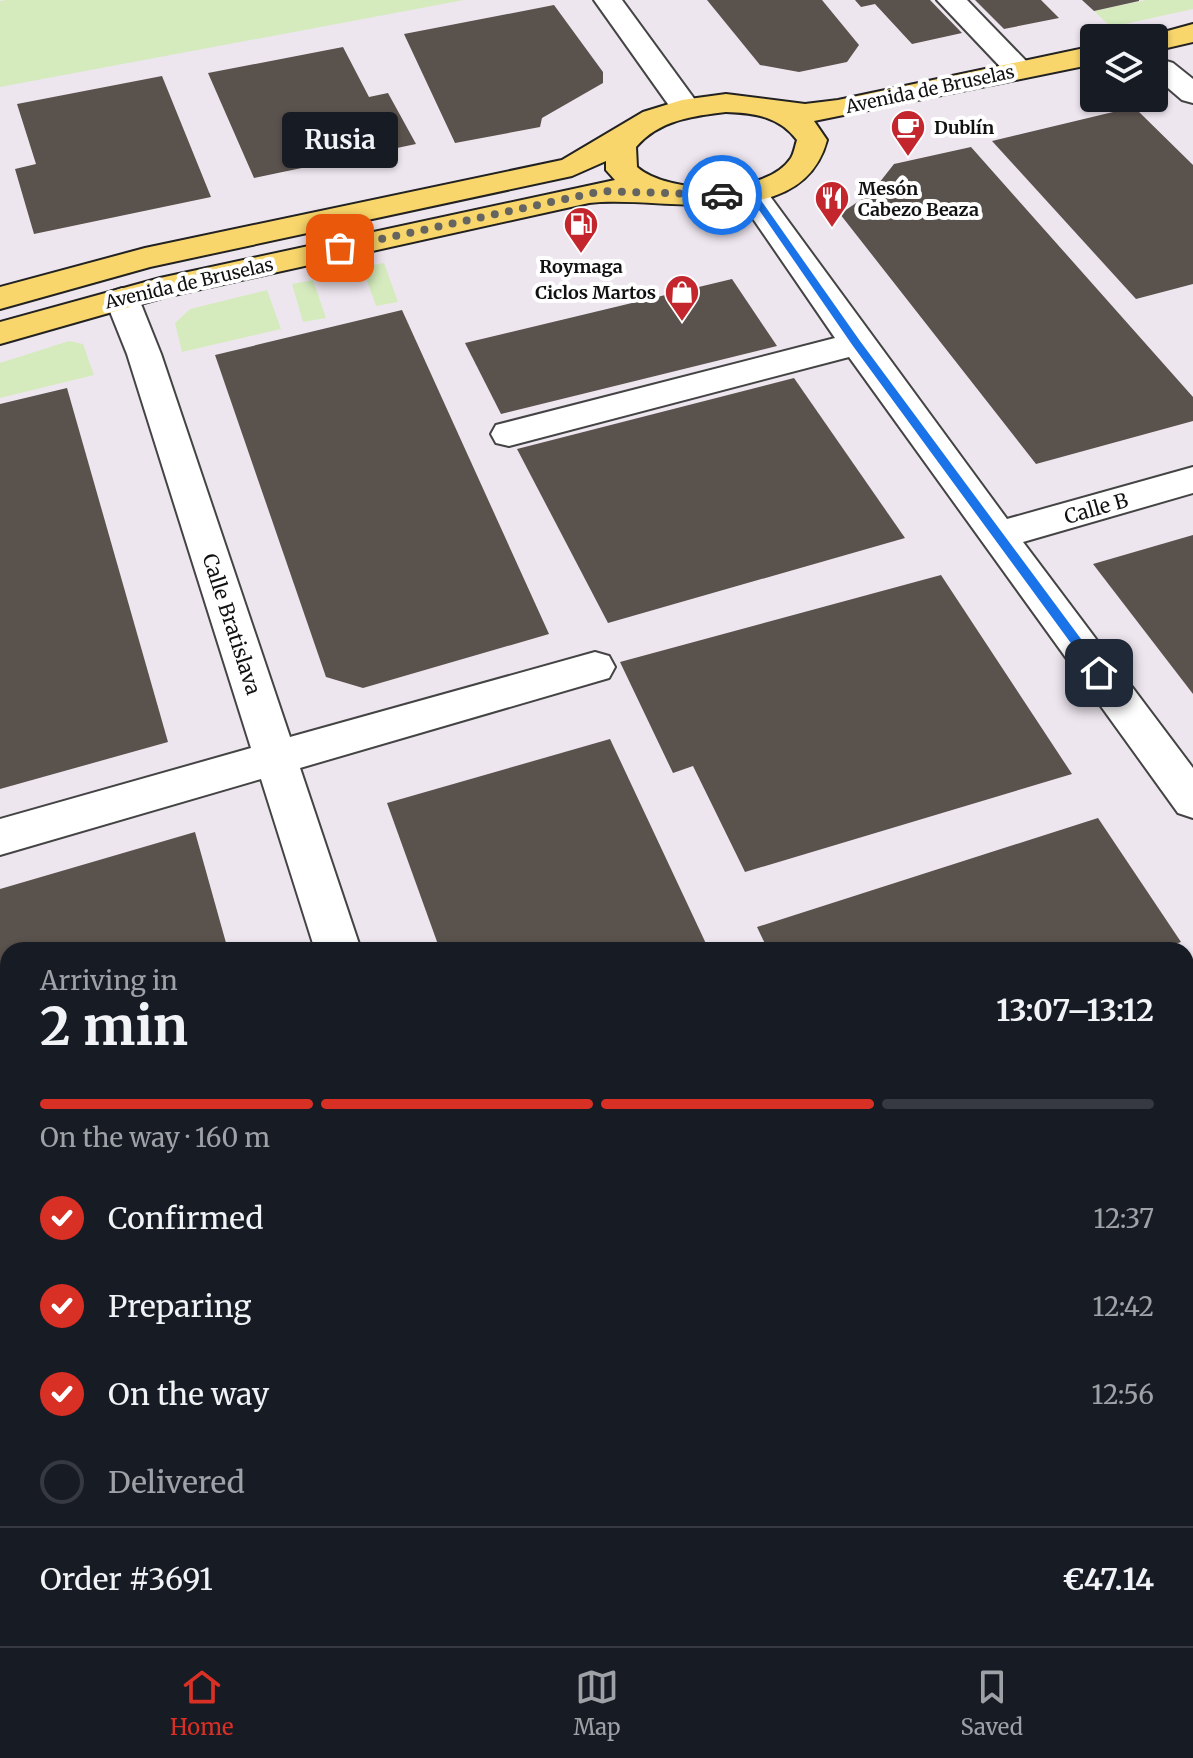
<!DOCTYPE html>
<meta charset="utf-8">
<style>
:root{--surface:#171b24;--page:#242831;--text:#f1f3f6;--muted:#9ea1a6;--line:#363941;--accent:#d93025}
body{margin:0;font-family:Merriweather,serif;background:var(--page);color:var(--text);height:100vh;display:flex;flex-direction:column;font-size:30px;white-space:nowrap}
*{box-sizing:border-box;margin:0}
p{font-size:26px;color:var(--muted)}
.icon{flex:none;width:44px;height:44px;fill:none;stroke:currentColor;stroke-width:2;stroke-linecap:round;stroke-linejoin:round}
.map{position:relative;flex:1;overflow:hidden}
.sheet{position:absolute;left:0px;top:942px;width:1194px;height:704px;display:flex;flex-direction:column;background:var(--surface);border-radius:24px 24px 0 0;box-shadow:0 2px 6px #0004}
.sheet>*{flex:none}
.controls{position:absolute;left:1080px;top:24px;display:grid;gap:16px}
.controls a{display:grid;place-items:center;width:88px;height:88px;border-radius:8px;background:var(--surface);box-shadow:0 2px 6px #0004;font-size:40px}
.pin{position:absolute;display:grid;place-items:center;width:68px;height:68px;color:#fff;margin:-34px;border-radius:16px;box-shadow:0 4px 12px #0006}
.courier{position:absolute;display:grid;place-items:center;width:80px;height:80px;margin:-40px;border:6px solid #1a73e8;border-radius:50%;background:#fff;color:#222;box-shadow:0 2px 10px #0007}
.bubble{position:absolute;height:56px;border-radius:8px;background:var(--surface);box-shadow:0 2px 6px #0004;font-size:26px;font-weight:700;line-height:56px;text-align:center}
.head em{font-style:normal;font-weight:700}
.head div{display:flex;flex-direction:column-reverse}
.head{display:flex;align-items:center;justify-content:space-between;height:136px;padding:0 40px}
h1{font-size:52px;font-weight:700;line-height:60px}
.bar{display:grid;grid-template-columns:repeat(4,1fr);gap:12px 8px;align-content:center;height:96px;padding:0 40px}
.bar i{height:10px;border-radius:6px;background:var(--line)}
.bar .on{background:var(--accent)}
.bar p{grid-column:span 4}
.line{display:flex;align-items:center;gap:20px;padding:0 40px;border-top:2px solid var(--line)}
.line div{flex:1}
ol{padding:0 40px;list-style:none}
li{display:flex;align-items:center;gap:24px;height:88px}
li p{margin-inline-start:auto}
li .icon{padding:8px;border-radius:50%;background:var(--accent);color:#fff;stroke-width:4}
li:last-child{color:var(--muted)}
li i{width:44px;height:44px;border:4px solid var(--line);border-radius:50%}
.dock{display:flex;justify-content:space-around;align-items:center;height:112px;border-top:2px solid var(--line);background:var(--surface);font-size:22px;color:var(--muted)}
.dock a{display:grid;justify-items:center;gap:4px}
.dock .on{color:var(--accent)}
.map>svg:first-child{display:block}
.industrial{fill:#eee6ef;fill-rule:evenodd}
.green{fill:#d5ebbd}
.building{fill:#5a524d}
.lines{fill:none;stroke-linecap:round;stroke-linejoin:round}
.minor-casing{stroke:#444;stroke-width:4}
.major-casing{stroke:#222;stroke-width:4}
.minor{fill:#fff;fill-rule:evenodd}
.major{fill:#f9d66b;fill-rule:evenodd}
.route{fill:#1a73e8}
.done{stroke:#646461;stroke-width:8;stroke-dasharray:0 14.4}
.labels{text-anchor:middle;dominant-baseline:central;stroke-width:8;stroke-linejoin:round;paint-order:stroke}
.far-street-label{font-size:18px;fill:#111;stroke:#fff}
.far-poi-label{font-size:18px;font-weight:bold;fill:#111;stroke:#fff;text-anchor:start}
.street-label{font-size:20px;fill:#111;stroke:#fff}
</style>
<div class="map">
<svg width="1193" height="1646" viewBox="0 0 1193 1646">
<rect width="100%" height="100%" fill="#fffdf5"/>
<path class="industrial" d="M 0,0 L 1193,0 L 1193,1646 L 0,1646 ZM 1094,38 L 1154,38 L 1154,98 L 1094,98 ZM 8,950 L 1186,950 L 1186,1638 L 8,1638 Z"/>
<g class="green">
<polygon points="6,0 464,0 0,87 0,1"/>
<polygon points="1146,0 1193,0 1193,9 1111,27 1094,11"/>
<polygon points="384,263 398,302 376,306 362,267"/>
<polygon points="313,280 326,318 303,322 292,284"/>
<polygon points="267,290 281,329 182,352 175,323 190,309"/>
<polygon points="69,341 83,344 94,375 0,398 0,363"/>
<polygon points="233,1638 365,1638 346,1646 212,1646"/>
</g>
<g class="building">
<polygon points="707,0 822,0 859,45 847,62 799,72 760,65"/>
<polygon points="855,0 930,0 962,33 912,44 875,4 861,7"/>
<polygon points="975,0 1041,0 1059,18 1004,29"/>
<polygon points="1082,0 1139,0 1139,1 1094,11"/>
<polygon points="554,5 603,72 603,83 542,118 540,127 455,143 404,34"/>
<polygon points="343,47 369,97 388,93 416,144 254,178 208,73"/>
<polygon points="162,76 211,197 34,234 15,169 36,164 17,104"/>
<polygon points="1134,107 1193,165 1193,284 1136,299 992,141"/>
<polygon points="971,147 1193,397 1193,421 1036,464 840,214 872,192 894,164"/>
<polygon points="732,279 777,346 501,414 465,343"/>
<polygon points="402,310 549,634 363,688 326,677 215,355"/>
<polygon points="794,378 905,538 608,623 517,449"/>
<polygon points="67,388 168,742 0,789 0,404"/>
<polygon points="1193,535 1193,694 1093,564"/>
<polygon points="941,575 1072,774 745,872 693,766 673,773 620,662"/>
<polygon points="610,739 709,950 440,950 387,803"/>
<polygon points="1098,818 1181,942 1158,950 768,950 757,927"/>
<polygon points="195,832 228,950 8,950 6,1229 0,1192 0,889"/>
<polygon points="1193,977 1193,1116 1186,1119 1186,980"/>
<polygon points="1193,1323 1193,1646 1135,1646 1131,1638 1186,1638 1186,1326"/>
<polygon points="709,1638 884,1638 866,1646 712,1646"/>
</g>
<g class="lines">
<g class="minor-casing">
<g id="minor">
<polygon points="594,0 622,0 701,108 697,114 675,114"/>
<polygon points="937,0 967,0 1029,64 1034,70 1029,76 1009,76"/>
<polygon points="1163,60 1173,63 1193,79 1193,103 1182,100 1154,76 1154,62"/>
<polygon points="750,181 761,184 1007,519 1193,467 1193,493 1023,542 1193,768 1193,818 1178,813 849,357 509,446 496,443 491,434 496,425 835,338 734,191 739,184"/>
<polygon points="122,288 134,292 139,299 161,354 290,737 595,652 609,656 615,667 609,678 300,768 361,950 315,950 261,779 0,855 0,819 251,748 127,354 105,299 110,292"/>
<polygon points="1193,1182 1193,1231 1186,1233 1186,1184"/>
<polygon points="14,1638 92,1638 89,1646 11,1646"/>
<polygon points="536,1638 596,1638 598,1646 538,1646"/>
</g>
</g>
<g class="major-casing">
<g id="major">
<polygon points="1193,24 1193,42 1154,51 1154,38 1142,38"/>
<path d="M 1094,46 L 1094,64 L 814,121 L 827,140 C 801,237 661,194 589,203 L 165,297 L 0,344 L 0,322 L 160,278 L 615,180 L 606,170 L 606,161 L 572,176 L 150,267 L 0,309 L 0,287 L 145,248 L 562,160 L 643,112 L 682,100 L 726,94 L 805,104 L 838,100 ZM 726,112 C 754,113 779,116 797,140 C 795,146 794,153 791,158 C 766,196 669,195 637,167 L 636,147 C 659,120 693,116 726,112 Z"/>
</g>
</g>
<use href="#minor" class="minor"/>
<use href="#major" class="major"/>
</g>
<polygon class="route" points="753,189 860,341 1104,670 1104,676 1095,676 853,346 748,194 722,198 718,195"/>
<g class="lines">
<polyline class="done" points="340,248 602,191 722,195"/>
</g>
<defs>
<g id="cafe-pin" transform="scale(1.8)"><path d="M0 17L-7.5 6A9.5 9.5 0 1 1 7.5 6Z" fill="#c4262e" stroke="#fff"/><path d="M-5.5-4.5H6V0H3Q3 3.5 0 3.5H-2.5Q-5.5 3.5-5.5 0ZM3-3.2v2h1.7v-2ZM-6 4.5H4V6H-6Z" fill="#fff"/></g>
<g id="restaurant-pin" transform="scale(1.8)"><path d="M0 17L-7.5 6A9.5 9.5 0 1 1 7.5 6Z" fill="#c4262e" stroke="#fff"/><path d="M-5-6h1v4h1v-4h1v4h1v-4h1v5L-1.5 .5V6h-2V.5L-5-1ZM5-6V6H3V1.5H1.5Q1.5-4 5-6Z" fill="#fff"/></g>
<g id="fuel-pin" transform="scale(1.8)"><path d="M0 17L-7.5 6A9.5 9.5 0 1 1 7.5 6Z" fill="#c4262e" stroke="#fff"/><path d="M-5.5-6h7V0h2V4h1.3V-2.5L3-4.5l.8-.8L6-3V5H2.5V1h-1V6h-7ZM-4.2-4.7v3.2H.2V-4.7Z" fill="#fff"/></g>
<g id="shop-pin" transform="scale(1.8)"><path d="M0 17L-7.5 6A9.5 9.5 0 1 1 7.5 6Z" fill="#c4262e" stroke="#fff"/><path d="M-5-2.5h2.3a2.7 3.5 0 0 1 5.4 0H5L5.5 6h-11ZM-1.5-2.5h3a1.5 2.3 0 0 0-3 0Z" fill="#fff"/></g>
</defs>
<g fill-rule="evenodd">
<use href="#cafe-pin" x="908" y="127"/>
<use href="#restaurant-pin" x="832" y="198"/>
<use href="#fuel-pin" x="581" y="224"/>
<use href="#shop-pin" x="682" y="292"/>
</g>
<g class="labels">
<g class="far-street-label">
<text transform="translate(930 89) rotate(-12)">Avenida de Bruselas</text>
<text transform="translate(189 283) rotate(-13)">Avenida de Bruselas</text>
</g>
<g class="far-poi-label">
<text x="934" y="127">Dublín</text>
<text x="858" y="188">Mesón<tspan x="858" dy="21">Cabezo Beaza</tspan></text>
<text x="581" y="266" text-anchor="middle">Roymaga</text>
<text x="656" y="292" text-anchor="end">Ciclos Martos</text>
</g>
<g class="street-label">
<text transform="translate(1096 508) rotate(-16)">Calle B</text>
<text transform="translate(232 624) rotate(72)">Calle Bratislava</text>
</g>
</g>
</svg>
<div class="controls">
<a><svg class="icon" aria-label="layers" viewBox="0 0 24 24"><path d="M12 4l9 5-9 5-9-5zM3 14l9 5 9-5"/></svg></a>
</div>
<div class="pin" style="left:340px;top:248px;background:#ea580c"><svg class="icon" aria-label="bag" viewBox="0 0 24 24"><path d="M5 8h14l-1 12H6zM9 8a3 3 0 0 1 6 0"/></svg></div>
<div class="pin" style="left:1099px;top:673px;background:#1f2937"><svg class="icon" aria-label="home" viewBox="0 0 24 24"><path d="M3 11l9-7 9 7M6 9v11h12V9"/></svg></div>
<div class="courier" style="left:722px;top:195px"><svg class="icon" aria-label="car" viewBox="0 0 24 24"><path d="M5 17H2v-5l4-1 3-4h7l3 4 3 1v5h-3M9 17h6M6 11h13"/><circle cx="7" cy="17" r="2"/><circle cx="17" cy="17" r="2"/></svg></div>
<div class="bubble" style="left:282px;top:112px;width:116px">Rusia</div>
<section class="sheet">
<div class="head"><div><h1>2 min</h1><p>Arriving in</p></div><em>13:07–13:12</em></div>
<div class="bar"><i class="on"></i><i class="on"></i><i class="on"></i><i></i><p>On the way · 160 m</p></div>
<ol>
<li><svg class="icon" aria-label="check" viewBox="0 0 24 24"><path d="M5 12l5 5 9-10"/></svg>Confirmed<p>12:37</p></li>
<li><svg class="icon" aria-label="check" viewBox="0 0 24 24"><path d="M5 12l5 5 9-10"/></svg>Preparing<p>12:42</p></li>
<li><svg class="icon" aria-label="check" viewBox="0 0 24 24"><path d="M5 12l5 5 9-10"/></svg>On the way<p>12:56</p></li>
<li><i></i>Delivered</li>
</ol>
<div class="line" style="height:104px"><div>Order #3691</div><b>€47.14</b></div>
</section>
</div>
<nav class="dock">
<a class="on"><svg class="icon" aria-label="home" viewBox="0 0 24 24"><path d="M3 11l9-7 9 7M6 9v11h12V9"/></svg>Home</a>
<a><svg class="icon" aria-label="map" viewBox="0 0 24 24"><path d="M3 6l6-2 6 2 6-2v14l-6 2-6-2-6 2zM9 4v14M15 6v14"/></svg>Map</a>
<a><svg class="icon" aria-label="saved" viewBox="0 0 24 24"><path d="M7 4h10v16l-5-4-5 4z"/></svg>Saved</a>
</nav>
